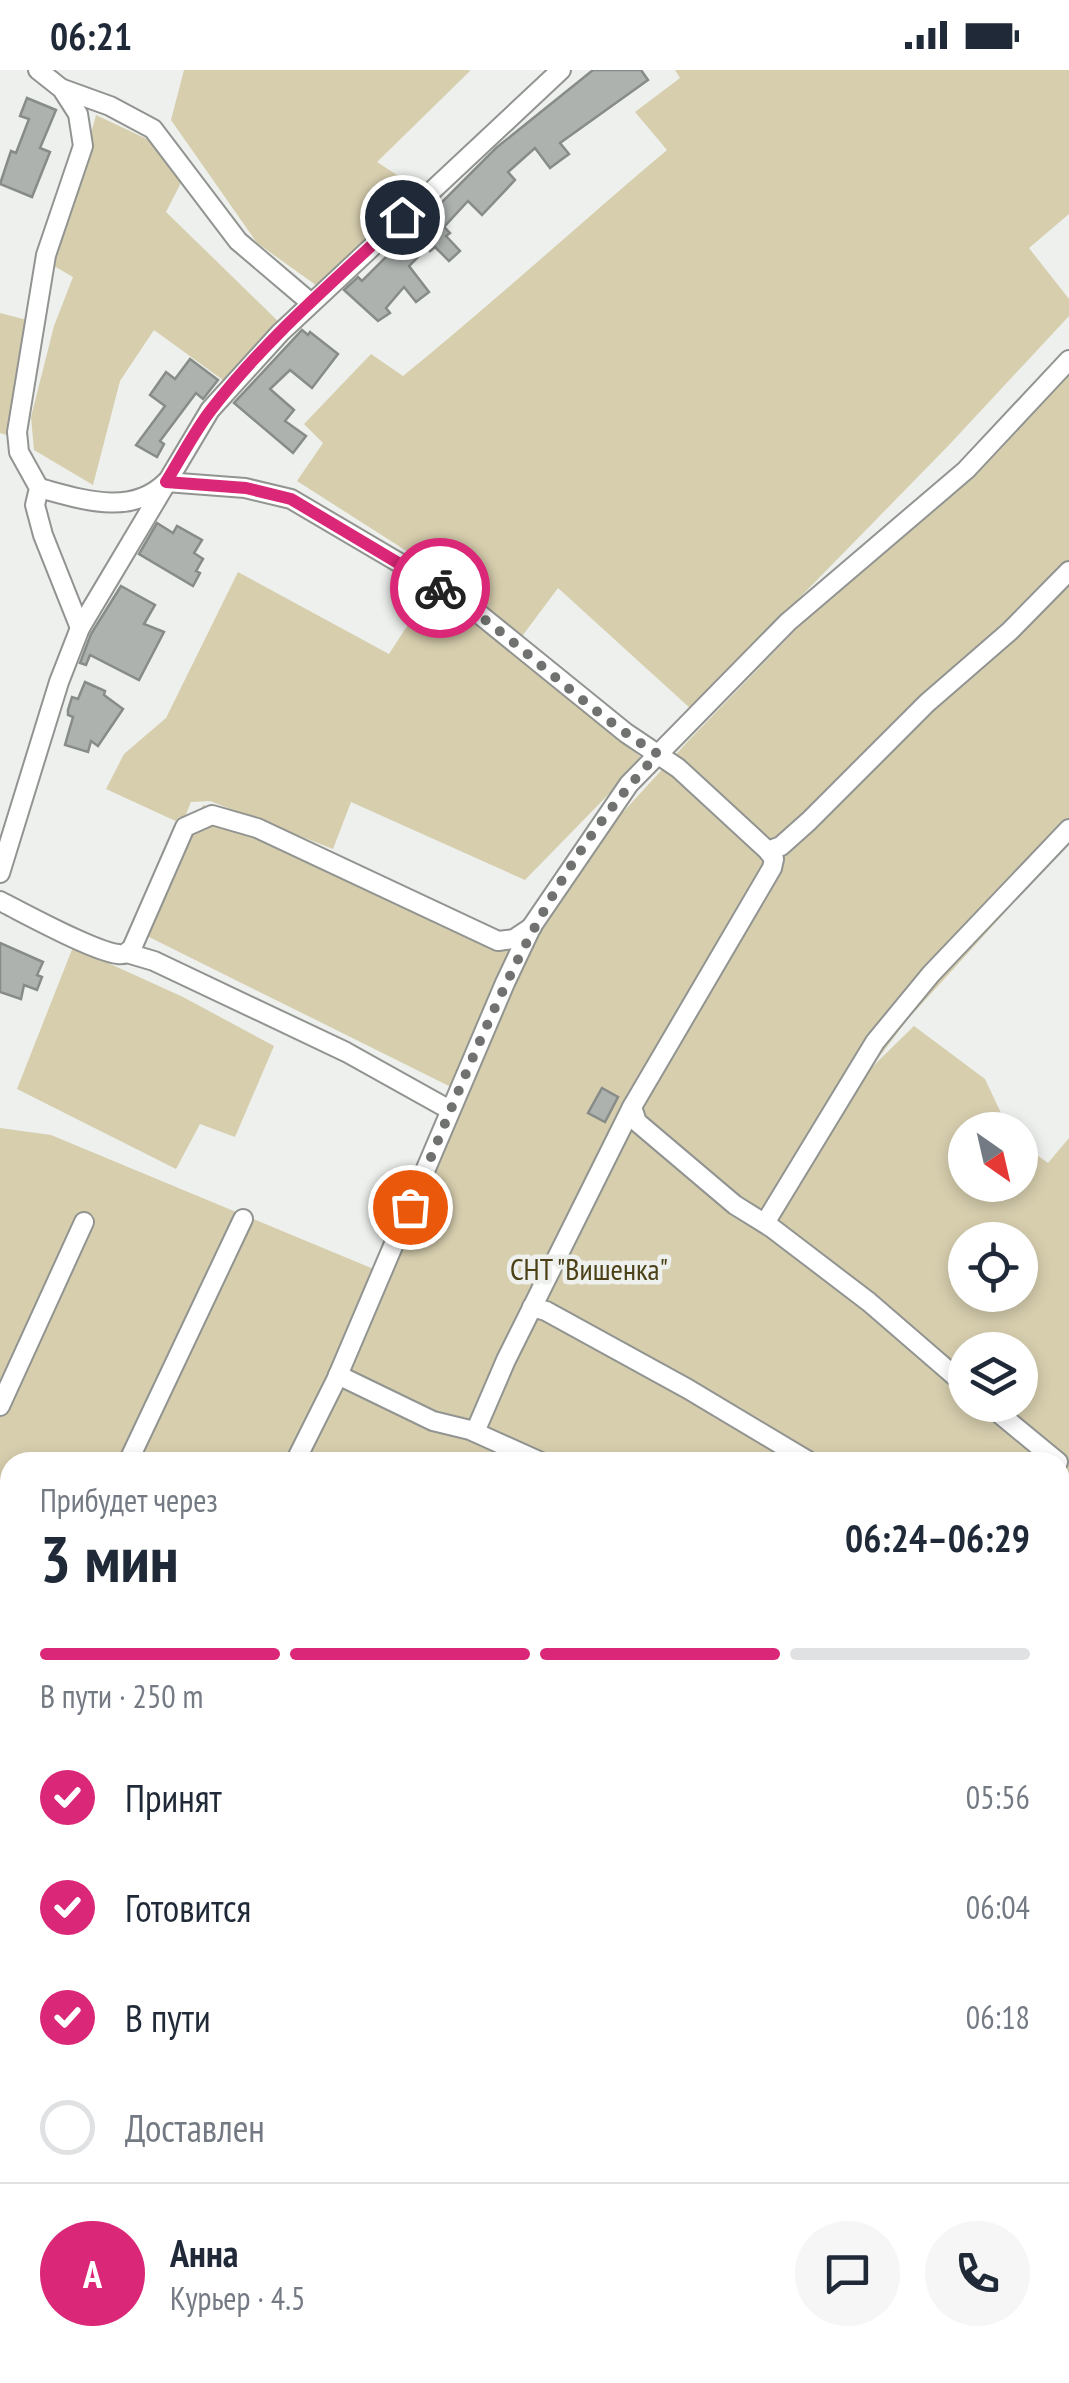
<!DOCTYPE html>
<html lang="ru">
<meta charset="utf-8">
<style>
:root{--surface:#fff;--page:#f6f6f7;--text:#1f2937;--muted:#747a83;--line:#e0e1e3;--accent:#db2777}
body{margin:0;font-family:"PT Sans Narrow",sans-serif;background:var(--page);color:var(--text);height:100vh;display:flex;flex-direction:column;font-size:38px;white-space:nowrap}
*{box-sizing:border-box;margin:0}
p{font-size:32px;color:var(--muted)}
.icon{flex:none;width:55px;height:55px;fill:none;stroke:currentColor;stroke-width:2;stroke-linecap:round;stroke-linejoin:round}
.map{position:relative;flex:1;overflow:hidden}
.panel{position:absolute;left:0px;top:1382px;width:1070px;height:932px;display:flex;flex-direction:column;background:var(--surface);border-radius:30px 30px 0 0;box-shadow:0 5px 15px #0003}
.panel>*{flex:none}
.needle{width:65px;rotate:146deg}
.fabs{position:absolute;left:948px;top:1042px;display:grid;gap:20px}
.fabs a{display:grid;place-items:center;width:90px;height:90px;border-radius:50%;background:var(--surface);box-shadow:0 5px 15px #0003;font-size:50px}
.pin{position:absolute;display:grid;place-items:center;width:85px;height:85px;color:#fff;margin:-42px;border:5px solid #fff;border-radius:50%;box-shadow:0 2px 10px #0007}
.courier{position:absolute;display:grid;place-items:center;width:100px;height:100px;margin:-50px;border:8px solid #db2777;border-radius:50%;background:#fff;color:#222;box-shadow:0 2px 12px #0007}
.summary em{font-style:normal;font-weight:700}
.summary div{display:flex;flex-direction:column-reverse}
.summary{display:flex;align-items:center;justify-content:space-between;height:170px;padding:0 40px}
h1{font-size:65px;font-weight:700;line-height:75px}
.bar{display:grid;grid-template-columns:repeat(4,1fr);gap:15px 10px;align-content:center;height:120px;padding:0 40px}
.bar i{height:12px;border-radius:8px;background:var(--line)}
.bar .current{background:var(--accent)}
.bar p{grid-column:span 4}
.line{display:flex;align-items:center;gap:25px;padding:0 40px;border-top:2px solid var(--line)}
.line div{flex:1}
.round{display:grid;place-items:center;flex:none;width:105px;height:105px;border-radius:52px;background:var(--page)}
ol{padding:0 40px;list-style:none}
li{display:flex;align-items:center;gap:30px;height:110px}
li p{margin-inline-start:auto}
li .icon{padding:10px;border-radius:50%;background:var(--accent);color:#fff;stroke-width:4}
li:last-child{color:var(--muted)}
li i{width:55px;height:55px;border:5px solid var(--line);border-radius:50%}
.status{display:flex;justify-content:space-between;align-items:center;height:70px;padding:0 50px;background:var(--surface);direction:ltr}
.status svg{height:28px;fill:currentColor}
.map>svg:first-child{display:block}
.green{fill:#d7ceae;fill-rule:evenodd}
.forest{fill:#ccbd88}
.building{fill:#adb2af;stroke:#878c89;stroke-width:2.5}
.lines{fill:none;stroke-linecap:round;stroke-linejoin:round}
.minor-casing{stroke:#919490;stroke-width:22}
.path{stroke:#929491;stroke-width:2.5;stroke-dasharray:5 5;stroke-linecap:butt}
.minor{stroke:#fff;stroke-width:18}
.done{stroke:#70726f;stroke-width:10;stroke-dasharray:0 18}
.route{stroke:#db2777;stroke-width:12}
.labels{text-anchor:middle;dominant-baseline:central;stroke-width:9;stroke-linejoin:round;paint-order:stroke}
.park-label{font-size:30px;fill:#4b4016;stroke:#edf0ec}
</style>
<div class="status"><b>06:21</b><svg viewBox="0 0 49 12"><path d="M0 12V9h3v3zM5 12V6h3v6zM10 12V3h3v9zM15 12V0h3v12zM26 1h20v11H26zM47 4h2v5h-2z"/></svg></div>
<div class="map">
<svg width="1069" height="2313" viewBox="0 0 1069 2313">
<rect width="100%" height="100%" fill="#edf0ec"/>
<g class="green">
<polygon points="184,0 469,0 470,1 377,92 420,120 320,218 257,173 171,50"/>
<path d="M 675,0 L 1069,0 L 1069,144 L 1029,178 L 1069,229 L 1069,246 L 949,375 L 691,639 L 558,518 L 520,569 L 430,496 L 297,411 L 323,373 L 304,354 L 371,284 L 403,306 C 493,233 578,155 667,80 L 635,42 L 680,8 Z"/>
<polygon points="96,45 149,70 186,103 166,142 281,254 227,313 154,260 120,311 93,415 34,380 31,347 54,256 73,207 54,196"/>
<polygon points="0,243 27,250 7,365 0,363"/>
<path d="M 1069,298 L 1069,772 L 907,950 L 871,998 L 914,956 L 985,1009 L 1009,1060 L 965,1060 L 965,1115 L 1020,1115 L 1020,1073 L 1048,1093 L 1069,1068 L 1069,2229 L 1060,2220 L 1060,1392 L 10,1392 L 10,1476 L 0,1468 L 0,1058 L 51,1065 L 376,1200 L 453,1018 L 147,866 L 203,735 L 276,760 L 496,864 L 513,863 L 543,849 L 592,776 L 690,669 L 816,539 L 978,400 ZM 965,1170 L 1020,1170 L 1020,1225 L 965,1225 ZM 965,1280 L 1020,1280 L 1020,1335 L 965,1335 Z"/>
<polygon points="238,502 389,584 433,516 643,689 525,810 351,732 333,779 210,731 191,732 182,754 106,719 124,684 166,648"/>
<polygon points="73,877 183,927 274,976 235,1067 200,1054 176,1099 17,1019"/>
</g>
<g class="forest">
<polygon points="10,2003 10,2305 745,2305 804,2313 188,2313 173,2310 151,2313 0,2313 0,2026 6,2027"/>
<polygon points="1060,2242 1069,2251 1069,2313 850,2313 844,2305 1060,2305"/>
</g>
<g class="building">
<polygon points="593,0 641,0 648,10 560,73 569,84 550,98 535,78 508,102 515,110 482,145 468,131 444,157 450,163 446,166 460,181 449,191 435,177 430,181 427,178 409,196 429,222 416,232 404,217 386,238 390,243 378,251 344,220 358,207 362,211 394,179 398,182 441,140 437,137 496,78"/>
<polygon points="27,28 56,40 40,78 50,82 32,127 0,114 11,81 16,83 29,49 20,46"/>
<polygon points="302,260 308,265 310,262 338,284 312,318 290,300 270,319 294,340 285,351 306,366 293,383 234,333"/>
<polygon points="190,289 218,310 203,329 196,323 160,371 164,374 157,387 136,375 165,336 150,325 166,302 175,309"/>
<polygon points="157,453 173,463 177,456 202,470 194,483 203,489 196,501 200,503 193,516 139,484"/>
<polygon points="121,516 155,535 144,554 164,562 139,610 90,585 86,595 80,593 91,564"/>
<polygon points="85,612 105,621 104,625 123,639 98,676 91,671 88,682 65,675 73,647 68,645 68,640 72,627 78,629"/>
<polygon points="0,873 43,892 37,905 42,907 37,920 24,915 21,929 0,922"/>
<polygon points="602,1018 618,1027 605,1052 588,1043"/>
</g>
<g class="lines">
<g class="minor-casing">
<g id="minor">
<polyline points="38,0 62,19 78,44 83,76 46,185 17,362 19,382 39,418 35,435 43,465 80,558"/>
<polyline points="63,19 110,36 153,59 238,171 311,233"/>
<path d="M 39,418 C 81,429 131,447 166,412 L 245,418 L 291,429 L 420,505 L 473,539 L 626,663 L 678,698 L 768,781 L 774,789 L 772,798 L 632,1037 L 637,1052 L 735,1135 L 772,1158 L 869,1232 L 965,1315"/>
<polyline points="768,781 781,776 809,751 927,633 1010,561 1069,501"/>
<polyline points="0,803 59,612 80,558 210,340 280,263 561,0"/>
<path d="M 0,831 C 26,844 93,881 118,884 C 126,885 127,882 132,878 L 185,757 L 212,745 L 257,758 L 498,871 L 514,869 L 532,857"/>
<polyline points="127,883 154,891 346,982 450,1040"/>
<polyline points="765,1153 875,972 931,904 1069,759"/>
<polyline points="532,1237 546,1241 688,1319 810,1392"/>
<polyline points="338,1305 433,1351 470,1360 541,1392"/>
<polyline points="989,1335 1058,1392"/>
<polyline points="0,1336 84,1152"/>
<polyline points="475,1362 506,1290 632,1037"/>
<polyline points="128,1392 243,1149"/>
<polyline points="295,1392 336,1310 505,913 532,856 629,714 788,552 966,400 1069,290"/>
<polyline points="0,1476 10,1483"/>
<polyline points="1060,1619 1069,1624"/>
<polyline points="0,1715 10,1715"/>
<polyline points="1060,1808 1069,1816"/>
<polyline points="1060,2005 1069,2015"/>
<polyline points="1060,2229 1069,2239"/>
</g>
</g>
<polyline class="path" points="0,1942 10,1932"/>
<use href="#minor" class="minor"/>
</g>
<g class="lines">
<path class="done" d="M 410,1137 C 479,976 534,814 658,684 C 580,637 517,567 440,518"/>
<path class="route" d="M 402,147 C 337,209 266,268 211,340 C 194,362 181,388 166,412 L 246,418 L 291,429 L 440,518"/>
</g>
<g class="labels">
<g class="park-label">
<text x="589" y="1198">СНТ "Вишенка"</text>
</g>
</g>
</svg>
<div class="fabs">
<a><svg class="needle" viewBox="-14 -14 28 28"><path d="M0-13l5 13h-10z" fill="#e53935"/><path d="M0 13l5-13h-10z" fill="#747a83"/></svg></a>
<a><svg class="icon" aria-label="locate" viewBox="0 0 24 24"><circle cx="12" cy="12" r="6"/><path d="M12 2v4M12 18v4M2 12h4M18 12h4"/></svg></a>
<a><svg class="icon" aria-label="layers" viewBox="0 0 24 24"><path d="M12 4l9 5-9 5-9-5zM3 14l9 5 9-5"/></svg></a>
</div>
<div class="pin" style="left:410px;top:1137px;background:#ea580c"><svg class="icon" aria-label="bag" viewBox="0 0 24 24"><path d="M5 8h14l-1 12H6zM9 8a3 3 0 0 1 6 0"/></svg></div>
<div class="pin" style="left:402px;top:147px;background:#1f2937"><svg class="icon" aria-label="home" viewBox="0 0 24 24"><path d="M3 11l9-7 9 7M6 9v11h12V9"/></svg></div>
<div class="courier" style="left:440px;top:518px"><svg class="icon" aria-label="bike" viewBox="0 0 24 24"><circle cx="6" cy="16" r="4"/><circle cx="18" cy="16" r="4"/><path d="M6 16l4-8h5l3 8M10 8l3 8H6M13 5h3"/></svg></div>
<section class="panel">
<div class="summary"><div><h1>3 мин</h1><p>Прибудет через</p></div><em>06:24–06:29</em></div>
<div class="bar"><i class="current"></i><i class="current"></i><i class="current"></i><i></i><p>В пути · 250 m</p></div>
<ol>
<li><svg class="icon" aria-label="check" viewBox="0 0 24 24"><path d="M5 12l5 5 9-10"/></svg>Принят<p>05:56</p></li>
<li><svg class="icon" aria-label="check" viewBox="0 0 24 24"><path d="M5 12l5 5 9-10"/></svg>Готовится<p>06:04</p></li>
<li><svg class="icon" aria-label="check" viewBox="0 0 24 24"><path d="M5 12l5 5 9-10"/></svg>В пути<p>06:18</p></li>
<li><i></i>Доставлен</li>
</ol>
<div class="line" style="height:180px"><b class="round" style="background:var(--accent);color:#fff">А</b><div><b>Анна</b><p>Курьер · 4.5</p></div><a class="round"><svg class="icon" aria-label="chat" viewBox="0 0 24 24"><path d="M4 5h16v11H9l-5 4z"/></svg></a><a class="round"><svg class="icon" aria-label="phone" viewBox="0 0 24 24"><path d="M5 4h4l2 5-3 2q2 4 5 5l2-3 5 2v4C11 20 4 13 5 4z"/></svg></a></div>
</section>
</div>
